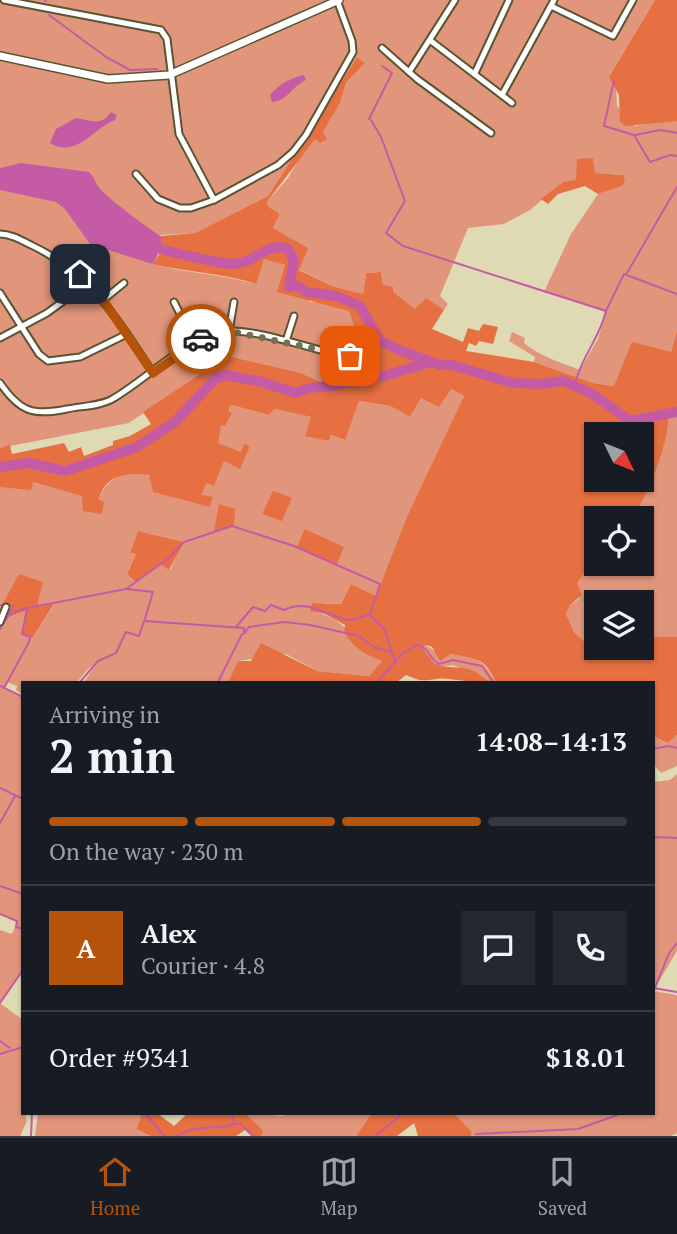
<!DOCTYPE html>
<meta charset="utf-8">
<style>
:root{--surface:#171b24;--page:#242831;--text:#f1f3f6;--muted:#9ea1a6;--line:#363941;--accent:#b45309}
body{margin:0;font-family:"PT Serif",serif;background:var(--page);color:var(--text);height:100vh;display:flex;flex-direction:column;font-size:26px;white-space:nowrap}
*{box-sizing:border-box;margin:0}
p{font-size:23px;color:var(--muted)}
.icon{flex:none;width:38px;height:38px;fill:none;stroke:currentColor;stroke-width:2;stroke-linecap:round;stroke-linejoin:round}
.map{position:relative;flex:1;overflow:hidden}
.drawer{position:absolute;left:21px;top:681px;width:634px;height:434px;display:flex;flex-direction:column;background:var(--surface);border-radius:0px;box-shadow:0 2px 5px #0004}
.drawer>*{flex:none}
.needle{width:46px;rotate:133deg}
.controls{position:absolute;left:584px;top:422px;display:grid;gap:14px}
.controls a{display:grid;place-items:center;width:70px;height:70px;border-radius:0px;background:var(--surface);box-shadow:0 2px 5px #0004;font-size:35px}
.pin{position:absolute;display:grid;place-items:center;width:60px;height:60px;color:#fff;margin:-30px;border-radius:14px;box-shadow:0 4px 10px #0006}
.courier{position:absolute;display:grid;place-items:center;width:70px;height:70px;margin:-35px;border:5px solid #b45309;border-radius:50%;background:#fff;color:#222;box-shadow:0 2px 9px #0007}
.headline em{font-style:normal;font-weight:600}
.headline div{display:flex;flex-direction:column-reverse}
.headline{display:flex;align-items:center;justify-content:space-between;height:119px;padding:0 28px}
h1{font-size:46px;font-weight:600;line-height:52px}
.bar{display:grid;grid-template-columns:repeat(4,1fr);gap:10px 7px;align-content:center;height:84px;padding:0 28px}
.bar i{height:9px;border-radius:5px;background:var(--line)}
.bar .current{background:var(--accent)}
.bar p{grid-column:span 4}
.line{display:flex;align-items:center;gap:18px;padding:0 28px;border-top:2px solid var(--line)}
.line div{flex:1}
.round{display:grid;place-items:center;flex:none;width:74px;height:74px;border-radius:0px;background:var(--page)}
.dock{display:flex;justify-content:space-around;align-items:center;height:98px;border-top:2px solid var(--line);background:var(--surface);font-size:19px;color:var(--muted)}
.dock a{display:grid;justify-items:center;gap:4px}
.dock .current{color:var(--accent)}
.map>svg:first-child{display:block}
.green{fill:#e1967b;fill-rule:evenodd}
.forest{fill:#e67042;fill-rule:evenodd}
.water{fill:#c55ba4}
.lines{fill:none;stroke-linecap:round;stroke-linejoin:round}
.stream{stroke:#c55ba4;stroke-width:2}
.river{stroke:#c55ba4;stroke-width:10}
.street-casing{stroke:#595432;stroke-width:9}
.secondary-casing{stroke:#595432;stroke-width:10}
.street{stroke:#fff;stroke-width:5}
.secondary{stroke:#fff;stroke-width:7}
.done{stroke:#737058;stroke-width:7;stroke-dasharray:0 12.6}
.route{stroke:#b45309;stroke-width:9}
</style>
<div class="map">
<svg width="677" height="1136" viewBox="0 0 677 1136">
<rect width="100%" height="100%" fill="#dfdab3"/>
<g class="green">
<path d="M 0,0 L 655,0 L 609,77 L 616,85 L 617,106 L 635,126 L 663,120 L 677,121 L 677,331 L 671,352 L 614,386 L 593,383 L 534,362 L 535,357 L 509,341 L 512,332 L 525,338 L 524,343 C 540,357 561,362 580,370 L 598,339 L 606,311 L 544,292 L 571,234 L 598,194 L 622,186 L 623,175 L 595,173 L 593,158 L 578,171 L 576,181 L 563,182 L 530,210 L 504,224 L 468,228 L 440,296 L 448,304 L 444,310 L 432,303 L 415,310 L 383,285 L 381,272 L 366,273 L 363,294 L 332,286 L 298,269 L 307,248 L 273,228 L 280,214 L 269,207 L 267,202 L 288,178 L 307,145 L 323,132 L 340,103 L 346,83 L 365,63 L 357,57 L 268,196 L 195,233 L 159,235 L 150,263 C 185,274 220,273 255,284 L 264,258 L 286,265 L 310,302 L 325,302 L 349,311 L 363,354 L 321,382 L 301,373 L 228,356 L 129,423 L 0,448 Z"/>
<path d="M 451,389 L 464,396 L 375,596 L 351,584 L 341,604 L 324,603 L 310,611 C 356,619 349,649 382,661 L 369,676 L 317,671 L 286,654 L 238,661 L 228,682 L 84,682 L 96,664 L 89,668 L 77,682 L 23,682 L 23,694 L 16,690 L 17,686 L 7,682 L 4,688 L 23,698 L 23,970 L 0,1003 L 23,1020 L 22,1107 L 27,1121 L 20,1136 L 0,1136 L 0,930 L 12,934 L 17,922 L 0,914 L 0,629 L 8,616 L 27,611 L 32,637 L 54,605 L 36,607 L 19,574 L 0,619 L 0,487 L 33,482 L 99,500 C 103,480 132,464 151,477 C 158,482 164,492 171,496 C 182,501 197,503 209,507 L 202,495 L 206,482 L 214,485 L 224,461 L 241,452 L 217,443 L 221,424 L 232,413 L 228,411 L 231,405 L 269,415 L 275,409 L 312,417 L 322,439 L 329,441 L 331,435 L 344,440 L 359,401 L 390,406 L 410,417 L 421,398 ZM 138,531 L 183,542 L 170,570 L 160,564 L 127,574 L 136,554 L 130,553 Z"/>
<path d="M 677,408 L 677,637 L 642,637 L 642,602 L 597,602 L 597,644 L 587,644 L 574,632 L 566,614 L 570,605 L 579,599 L 577,583 L 597,557 L 597,564 L 642,564 L 642,518 L 633,518 C 648,493 673,436 668,409 Z"/>
<path d="M 426,645 L 443,657 C 467,647 486,662 496,682 L 489,682 L 480,674 L 452,665 L 443,667 L 435,664 L 422,646 Z"/>
<polygon points="677,735 677,766 661,773 653,764 653,736 666,743"/>
<polygon points="677,774 677,951 656,986 653,985 653,782 670,780"/>
<polygon points="653,991 677,995 677,1133 671,1136 471,1136 472,1132 454,1113 653,1113"/>
<polygon points="38,1113 137,1113 141,1117 136,1129 151,1136 35,1136"/>
<polygon points="245,1113 283,1116 286,1113 372,1113 356,1136 261,1136 264,1131"/>
</g>
<g class="forest">
<polygon points="655,0 677,0 677,121 626,126 620,122 619,95 609,77"/>
<path d="M 357,57 L 365,63 L 346,83 L 340,103 L 323,132 L 327,139 L 320,143 L 315,139 L 267,202 L 269,207 L 280,214 L 273,228 L 308,248 L 299,270 L 332,286 L 363,294 L 366,273 L 381,272 L 383,285 L 393,287 L 393,292 L 415,309 L 426,298 L 444,310 L 432,329 L 463,342 L 468,328 L 479,331 L 483,324 L 498,327 L 493,344 L 479,341 L 476,346 L 469,343 L 466,351 L 534,362 L 593,383 L 614,386 L 632,342 L 671,352 L 677,331 L 677,408 L 668,409 C 673,436 648,494 633,518 L 597,518 L 597,557 L 577,583 L 582,595 L 570,605 L 566,614 L 574,632 L 587,644 L 597,644 L 597,648 L 642,648 L 642,637 L 677,637 L 677,735 L 667,743 L 653,736 L 653,682 L 496,682 C 484,657 477,659 451,654 L 440,661 L 432,647 L 426,645 L 422,647 L 435,664 C 457,672 466,660 489,682 C 474,682 464,681 450,679 C 430,676 429,686 406,675 L 397,682 L 228,682 L 238,661 L 251,661 L 261,643 L 317,671 L 369,676 L 382,661 C 365,655 353,647 344,632 L 345,625 L 325,614 L 310,611 L 312,603 L 341,604 L 351,584 L 376,596 L 407,517 L 464,396 L 451,389 L 439,407 L 421,398 L 410,417 L 390,406 L 359,401 L 345,440 L 331,435 L 329,441 L 305,436 L 311,417 L 275,409 L 269,415 L 231,405 L 228,411 L 232,413 L 225,426 L 221,425 L 218,443 L 241,452 L 244,444 L 250,446 L 240,469 L 224,461 L 214,486 L 206,483 L 202,495 L 213,497 L 209,507 L 153,492 L 149,475 C 128,472 104,475 99,500 L 104,502 L 102,514 L 83,511 L 82,496 L 33,482 L 31,490 L 0,487 L 0,448 L 10,445 L 12,454 L 64,443 L 69,452 L 81,447 L 84,456 L 113,445 L 113,441 L 130,436 L 151,424 L 143,412 L 228,356 L 301,373 L 321,382 L 363,354 L 349,311 L 277,292 L 285,265 L 264,259 L 256,284 C 222,273 187,272 152,264 L 159,255 L 161,236 L 195,233 L 268,196 ZM 597,434 L 642,434 L 642,480 L 597,480 Z"/>
<polygon points="593,158 595,173 623,175 625,181 622,186 598,194 585,186 558,194 548,204 541,199 563,182 576,180 577,159"/>
<polygon points="273,491 292,498 282,521 262,514"/>
<polygon points="219,504 235,509 234,526 214,532"/>
<polygon points="305,529 344,547 337,564 297,547"/>
<polygon points="138,531 184,542 169,570 160,564 136,582 127,574 136,554 130,553"/>
<polygon points="19,574 43,582 37,606 54,604 32,638 22,634 27,611 8,616 13,606 2,605"/>
<polygon points="137,1113 157,1113 174,1126 188,1113 245,1113 264,1131 261,1136 251,1136 245,1130 236,1136 151,1136 136,1129 141,1117"/>
<polygon points="372,1113 454,1113 472,1132 471,1136 418,1136 414,1123 397,1136 356,1136"/>
</g>
<g class="water">
<path d="M 304,75 L 306,80 C 292,86 288,101 272,102 L 270,95 C 281,83 288,79 304,75 Z"/>
<path d="M 111,112 L 117,115 L 115,120 C 93,128 77,159 50,143 L 56,129 L 76,118 C 90,120 101,127 111,112 Z"/>
<path d="M 21,163 L 89,172 C 95,178 96,185 102,191 C 108,198 155,234 161,236 C 162,247 159,255 152,264 L 90,244 L 65,209 L 56,202 L 0,190 L 0,168 Z"/>
</g>
<g class="lines">
<g class="stream">
<polyline points="45,0 46,1"/>
<polyline points="49,15 106,57 130,70 157,69"/>
<polyline points="614,80 604,126 634,135 650,162 670,155 677,156"/>
<polyline points="369,119 392,73 382,66"/>
<polyline points="371,120 381,137 405,201 386,233 403,246 606,311 624,274 677,294"/>
<polyline points="635,135 660,130 677,133"/>
<polyline points="627,273 677,187"/>
<path d="M 573,384 C 578,378 577,376 580,369 C 588,349 601,333 606,311"/>
<polyline points="127,589 153,592 145,619"/>
<polyline points="0,605 13,606 8,615"/>
<path d="M 236,627 L 253,607 L 265,611 L 271,605 L 284,610 C 306,599 323,613 343,619 C 351,622 362,616 370,615 L 385,630 L 395,661"/>
<polyline points="0,629 8,616 22,609 126,589 169,558 184,542 232,526 294,546 380,584 370,615"/>
<polyline points="80,682 98,661 116,653 126,632 139,636 144,621 244,628 244,634 249,627 284,622 310,625 359,636 374,647 390,652"/>
<polyline points="218,682 242,634"/>
<path d="M 377,682 L 403,653 L 417,645 C 429,647 429,659 439,664 L 453,660 L 482,666 L 493,682"/>
<polyline points="0,686 23,697"/>
<polyline points="4,688 29,642 30,637 22,634 27,609"/>
<polyline points="653,749 669,746 677,748"/>
<polyline points="0,788 23,799"/>
<polyline points="0,823 15,796"/>
<polyline points="653,837 677,838"/>
<polyline points="0,886 23,894"/>
<polyline points="0,914 17,921 16,927 23,929"/>
<polyline points="653,988 677,992"/>
<polyline points="655,988 669,953 677,943"/>
<polyline points="0,1003 23,970"/>
<polyline points="0,1041 10,1048"/>
<polyline points="0,1054 23,1047"/>
<polyline points="653,1059 654,1057"/>
<polyline points="145,1113 164,1136"/>
<polyline points="231,1113 234,1123"/>
<polyline points="476,1134 578,1129 623,1113"/>
<polyline points="31,1136 32,1113"/>
<path d="M 177,1136 C 198,1124 216,1130 239,1123 L 254,1136"/>
<polyline points="375,1136 404,1113"/>
</g>
<g class="river">
<path d="M 148,245 C 166,251 214,263 233,264 C 255,264 266,241 288,249 L 294,260 L 289,287 L 298,286 L 306,292 L 336,296 L 360,306 L 379,340 L 399,350 L 440,365 L 451,365 L 513,383 L 543,384 L 563,381 L 591,393 L 630,421 L 677,412"/>
<polyline points="0,467 29,463 65,471 137,447 175,422 215,379 226,375 262,382 295,393 310,388 339,385 356,378 384,376 431,362"/>
</g>
<g class="street-casing">
<g id="street">
<polyline points="4,0 161,30 167,39 179,134 214,200"/>
<polyline points="551,6 613,36 633,0"/>
<polyline points="431,41 512,103"/>
<polyline points="382,48 417,79 491,133"/>
<polyline points="409,72 455,0"/>
<polyline points="475,73 509,0"/>
<polyline points="502,95 554,0"/>
<polyline points="136,174 158,199 180,208 191,208 214,200 278,165 293,152 306,135 353,52 352,41 337,0"/>
<path d="M 0,234 C 11,234 21,240 31,245 C 91,273 117,319 153,373"/>
<polyline points="0,293 39,354 48,361 80,357 127,334"/>
<polyline points="103,300 124,283"/>
<polyline points="174,302 195,343"/>
<polyline points="229,331 234,302"/>
<polyline points="0,338 47,313 88,283"/>
<polyline points="286,341 294,316"/>
<path d="M 0,383 C 20,412 33,416 67,409 C 82,406 102,406 114,398 C 142,382 190,337 218,332 C 255,326 313,351 350,357"/>
<polyline points="0,622 6,607"/>
</g>
</g>
<g class="secondary-casing">
<polyline id="secondary" points="0,56 108,79 169,75 339,0"/>
</g>
<use href="#street" class="street"/>
<use href="#secondary" class="secondary"/>
</g>
<g class="lines">
<polyline class="done" points="201,339 229,331 350,356"/>
<polyline class="route" points="80,274 103,300 153,373 201,339"/>
</g>
</svg>
<div class="controls">
<a><svg class="needle" viewBox="-14 -14 28 28"><path d="M0-13l5 13h-10z" fill="#e53935"/><path d="M0 13l5-13h-10z" fill="#9ea1a6"/></svg></a>
<a><svg class="icon" aria-label="locate" viewBox="0 0 24 24"><circle cx="12" cy="12" r="6"/><path d="M12 2v4M12 18v4M2 12h4M18 12h4"/></svg></a>
<a><svg class="icon" aria-label="layers" viewBox="0 0 24 24"><path d="M12 4l9 5-9 5-9-5zM3 14l9 5 9-5"/></svg></a>
</div>
<div class="pin" style="left:350px;top:356px;background:#ea580c"><svg class="icon" aria-label="bag" viewBox="0 0 24 24"><path d="M5 8h14l-1 12H6zM9 8a3 3 0 0 1 6 0"/></svg></div>
<div class="pin" style="left:80px;top:274px;background:#1f2937"><svg class="icon" aria-label="home" viewBox="0 0 24 24"><path d="M3 11l9-7 9 7M6 9v11h12V9"/></svg></div>
<div class="courier" style="left:201px;top:339px"><svg class="icon" aria-label="car" viewBox="0 0 24 24"><path d="M5 17H2v-5l4-1 3-4h7l3 4 3 1v5h-3M9 17h6M6 11h13"/><circle cx="7" cy="17" r="2"/><circle cx="17" cy="17" r="2"/></svg></div>
<section class="drawer">
<div class="headline"><div><h1>2 min</h1><p>Arriving in</p></div><em>14:08–14:13</em></div>
<div class="bar"><i class="current"></i><i class="current"></i><i class="current"></i><i></i><p>On the way · 230 m</p></div>
<div class="line" style="height:126px"><b class="round" style="background:var(--accent);color:#fff">A</b><div><b>Alex</b><p>Courier · 4.8</p></div><a class="round"><svg class="icon" aria-label="chat" viewBox="0 0 24 24"><path d="M4 5h16v11H9l-5 4z"/></svg></a><a class="round"><svg class="icon" aria-label="phone" viewBox="0 0 24 24"><path d="M5 4h4l2 5-3 2q2 4 5 5l2-3 5 2v4C11 20 4 13 5 4z"/></svg></a></div>
<div class="line" style="height:91px"><div>Order #9341</div><b>$18.01</b></div>
</section>
</div>
<nav class="dock">
<a class="current"><svg class="icon" aria-label="home" viewBox="0 0 24 24"><path d="M3 11l9-7 9 7M6 9v11h12V9"/></svg>Home</a>
<a><svg class="icon" aria-label="map" viewBox="0 0 24 24"><path d="M3 6l6-2 6 2 6-2v14l-6 2-6-2-6 2zM9 4v14M15 6v14"/></svg>Map</a>
<a><svg class="icon" aria-label="saved" viewBox="0 0 24 24"><path d="M7 4h10v16l-5-4-5 4z"/></svg>Saved</a>
</nav>
